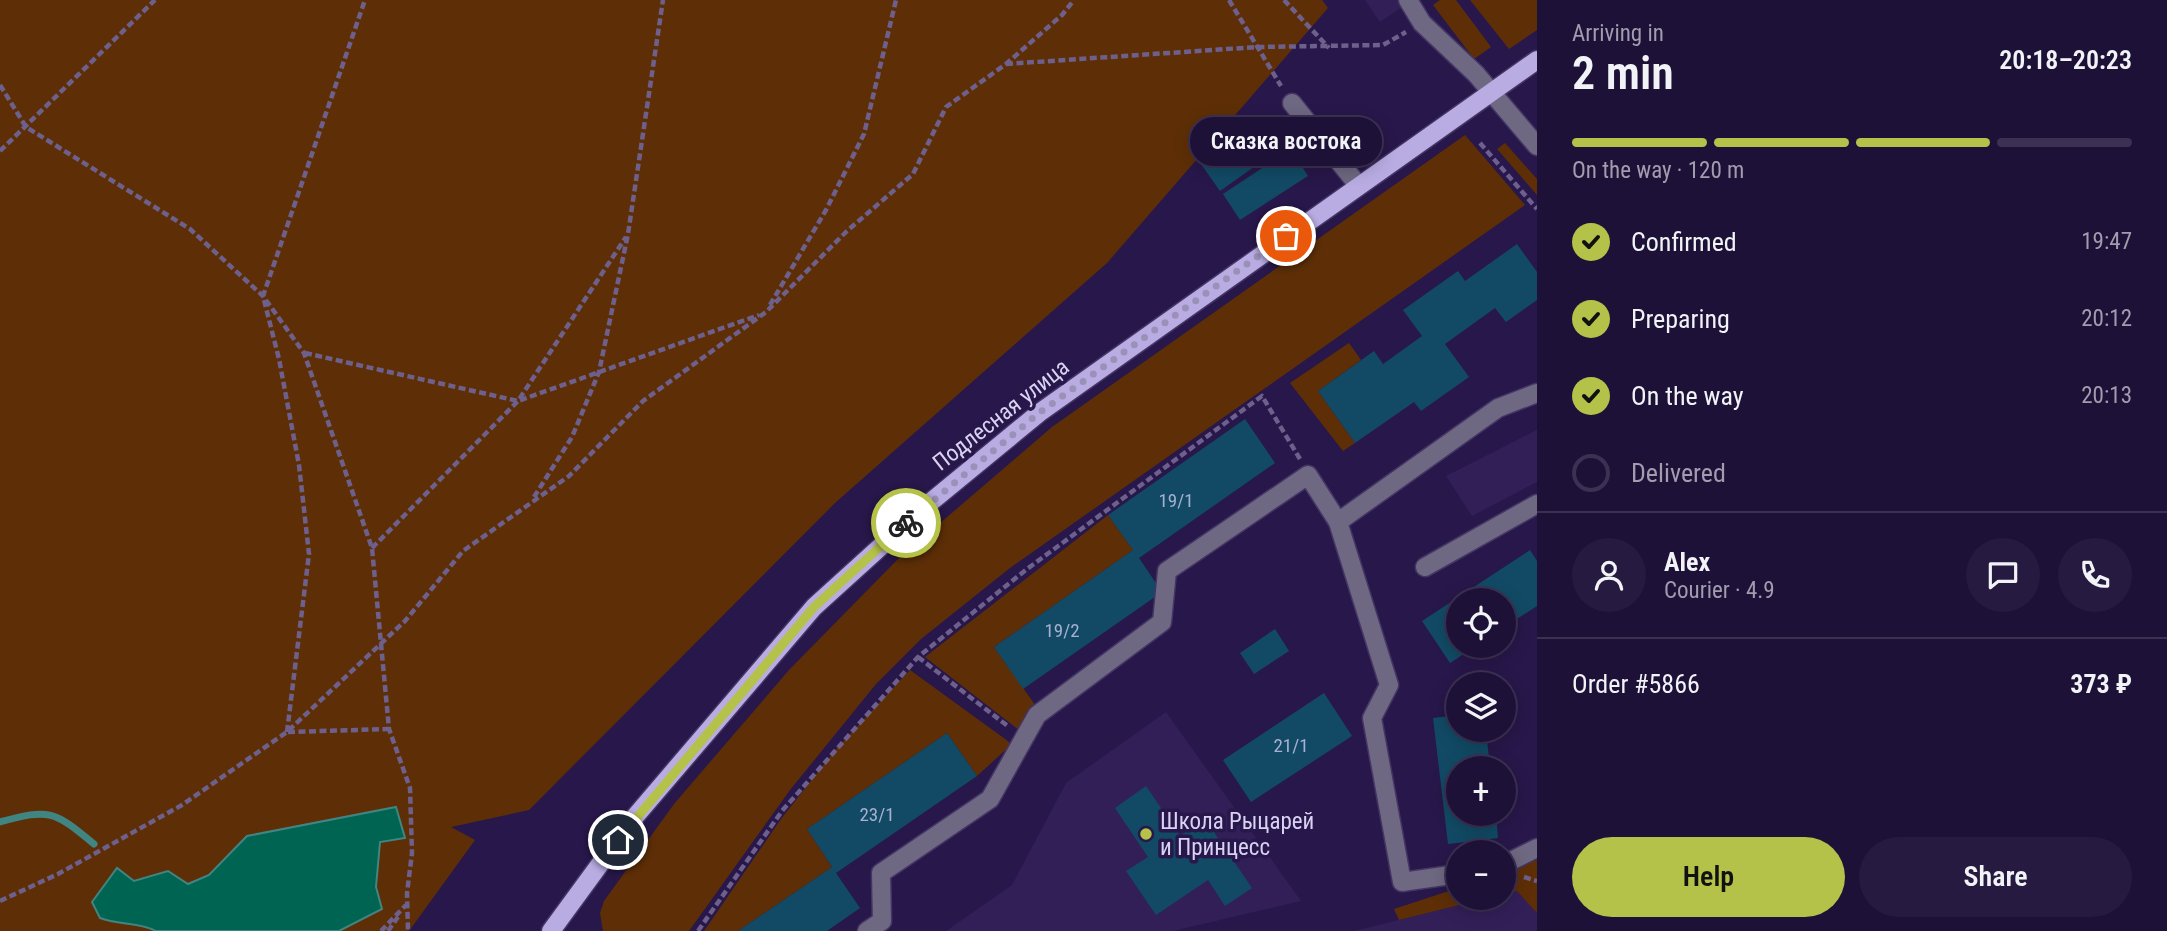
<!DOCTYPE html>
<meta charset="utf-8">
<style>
:root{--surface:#1e1138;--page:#261a40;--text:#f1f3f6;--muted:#a19dae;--line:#3c3153;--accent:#b5c249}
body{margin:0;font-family:"Roboto Condensed",sans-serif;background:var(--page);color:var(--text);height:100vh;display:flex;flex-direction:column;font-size:26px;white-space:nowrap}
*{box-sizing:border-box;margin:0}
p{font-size:23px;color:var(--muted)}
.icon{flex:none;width:38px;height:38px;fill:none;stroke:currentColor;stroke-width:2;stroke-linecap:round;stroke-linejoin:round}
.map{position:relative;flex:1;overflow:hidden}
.panel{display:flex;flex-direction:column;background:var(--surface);width:630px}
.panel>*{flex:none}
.tools{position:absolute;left:1446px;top:588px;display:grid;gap:14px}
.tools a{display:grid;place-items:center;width:70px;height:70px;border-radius:50%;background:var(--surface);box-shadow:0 4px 18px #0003,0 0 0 2px var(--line);font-size:35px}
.pin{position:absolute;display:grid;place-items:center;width:60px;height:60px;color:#fff;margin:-30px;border:4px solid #fff;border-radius:50%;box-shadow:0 2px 7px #0007}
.courier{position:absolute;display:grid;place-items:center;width:70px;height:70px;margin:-35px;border:5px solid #b5c249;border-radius:50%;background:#fff;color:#222;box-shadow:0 2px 9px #0007}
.bubble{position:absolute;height:49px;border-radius:24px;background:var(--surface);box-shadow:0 4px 18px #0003,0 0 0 2px var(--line);font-size:23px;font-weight:600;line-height:49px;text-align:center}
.head em{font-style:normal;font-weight:600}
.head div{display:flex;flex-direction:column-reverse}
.head{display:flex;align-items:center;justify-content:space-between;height:119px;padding:0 35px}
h1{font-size:46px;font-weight:600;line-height:52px}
.bar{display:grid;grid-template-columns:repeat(4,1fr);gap:10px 7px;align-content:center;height:84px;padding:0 35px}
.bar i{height:9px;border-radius:5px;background:var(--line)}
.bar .on{background:var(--accent)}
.bar p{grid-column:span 4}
.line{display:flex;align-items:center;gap:18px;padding:0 35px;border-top:2px solid var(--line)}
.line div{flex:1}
.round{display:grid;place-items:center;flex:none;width:74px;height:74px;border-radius:37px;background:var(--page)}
ol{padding:0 35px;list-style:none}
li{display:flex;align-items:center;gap:21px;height:77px}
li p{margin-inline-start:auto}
li .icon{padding:7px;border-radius:50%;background:var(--accent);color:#111;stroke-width:4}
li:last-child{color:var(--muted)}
li i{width:38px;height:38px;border:4px solid var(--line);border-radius:50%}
.cta{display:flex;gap:14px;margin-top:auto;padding:14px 35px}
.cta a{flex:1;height:80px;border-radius:42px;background:var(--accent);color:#111;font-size:28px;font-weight:600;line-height:80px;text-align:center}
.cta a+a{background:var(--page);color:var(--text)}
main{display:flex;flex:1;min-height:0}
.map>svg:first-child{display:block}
.built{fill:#321f58}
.green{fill:#5e2f07}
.water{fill:#006452;stroke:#418582;stroke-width:2}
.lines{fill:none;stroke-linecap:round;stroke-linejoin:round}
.stream{stroke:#418582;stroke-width:7}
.building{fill:#124a65}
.minor-casing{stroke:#443565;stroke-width:21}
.major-casing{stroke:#443565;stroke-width:21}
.path{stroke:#6d608c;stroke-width:4.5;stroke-dasharray:7 3.5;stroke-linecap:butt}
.minor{stroke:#6e6882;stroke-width:18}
.major{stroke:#b8ace2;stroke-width:18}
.done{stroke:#9b91b8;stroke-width:7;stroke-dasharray:0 12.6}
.route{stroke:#b5c249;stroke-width:9}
.poi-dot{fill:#b5c249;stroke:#28174a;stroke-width:2.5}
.labels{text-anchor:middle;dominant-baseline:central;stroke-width:7;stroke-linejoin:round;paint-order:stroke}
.number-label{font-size:19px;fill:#a7b0d0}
.street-label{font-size:23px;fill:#d9d2f3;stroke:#28174a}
.poi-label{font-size:23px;fill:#d9d2f3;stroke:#28174a;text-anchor:start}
</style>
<main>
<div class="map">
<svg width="1537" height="931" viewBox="0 0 1537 931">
<rect width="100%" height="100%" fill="#28174a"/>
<g class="built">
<polygon points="1365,0 1412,0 1380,22"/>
<polygon points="1537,430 1537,482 1472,516 1446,476"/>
<polygon points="1166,712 1301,901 1173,931 946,931 1012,885 1066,783"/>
<polygon points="1517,890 1537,913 1537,931 1354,931 1488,898 1503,898 1503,894"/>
</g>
<g class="green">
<polygon points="0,0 1322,0 1328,8 1107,263 835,503 529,810 451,827 475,840 409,931 0,931"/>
<polygon points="1440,0 1456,0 1491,47 1474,59 1433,5"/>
<polygon points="1470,0 1537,0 1537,30 1509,49"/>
<polygon points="1465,135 1525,205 1010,568 921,639 876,684 790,790 689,931 603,931 600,913 604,901 674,804 789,670 897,560 1052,427"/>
<polygon points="1505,143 1537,179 1537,195 1497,149"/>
<polygon points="1349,343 1361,360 1318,391 1355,443 1343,451 1290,383"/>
<polygon points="1108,515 1133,550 994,647 1038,709 1019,730 925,657"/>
<polygon points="910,670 1012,744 977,776 947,733 807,829 832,867 738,931 704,931 781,819 836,749"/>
<polygon points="1537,860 1537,913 1517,891 1503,894 1503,872"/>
<polygon points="1458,888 1458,898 1488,898 1399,920 1394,909"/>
</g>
<path class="water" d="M 396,807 L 405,838 L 380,842 L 376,887 L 382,909 L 339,931 L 156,931 C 140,922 118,925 100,918 L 92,902 L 117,868 L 134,881 L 168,871 L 188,884 L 209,875 L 247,836 Z"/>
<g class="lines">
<path class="stream" d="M 0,822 C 50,808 54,811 94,844"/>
</g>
<g class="building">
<polygon points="1259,123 1278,150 1220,191 1201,164"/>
<polygon points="1291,149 1308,176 1240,220 1223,194"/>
<polygon points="1517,244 1537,272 1537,300 1506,322 1495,308 1445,344 1469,377 1421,411 1414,402 1355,443 1318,391 1374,351 1383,364 1422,336 1403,310 1458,271 1465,281"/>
<polygon points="1245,419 1275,463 1139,558 1162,592 1023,689 994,647 1133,550 1108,515"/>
<polygon points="1530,550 1537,561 1537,606 1503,628 1503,600 1458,600 1458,646 1476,646 1450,663 1422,621"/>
<polygon points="1275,629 1289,651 1254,674 1240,653"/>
<polygon points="1324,693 1352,736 1251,802 1223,760"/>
<polygon points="1458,715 1458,730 1486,730 1490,768 1458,768 1458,814 1496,814 1498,838 1448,844 1433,718"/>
<polygon points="947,733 977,776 836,873 860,908 827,931 738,931 832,867 807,829"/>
<polygon points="1146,786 1180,836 1205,819 1252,888 1225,906 1208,880 1156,915 1126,871 1148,857 1115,808"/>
</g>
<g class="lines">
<g class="minor-casing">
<g id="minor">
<polyline points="1408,0 1422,23 1476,74 1537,146"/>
<polyline points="1292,103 1358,185"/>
<polyline points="1338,522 1498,408 1537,393"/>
<polyline points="1425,567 1537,504"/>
<polyline points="1503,865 1537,848"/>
<polyline points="867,931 882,921 881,873 990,799 1037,715 1162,622 1167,571 1308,475 1338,522 1389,685 1372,718 1402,882 1458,874"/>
</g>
</g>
<g class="major-casing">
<polyline id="major" points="551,931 633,819 814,607 921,510 1039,413 1537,60"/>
</g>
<g class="path">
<polyline points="1229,0 1281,86"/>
<polyline points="1284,0 1329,48"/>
<polyline points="1006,64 1257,47 1383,45 1406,32"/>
<polyline points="0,85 26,127 190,229 263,296 304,353 372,548 389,729 410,788 412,853 407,893 408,931"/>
<polyline points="1480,143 1537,209"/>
<polyline points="0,151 155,0"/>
<polyline points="770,305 826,210 864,134 896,0"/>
<polyline points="305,353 518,401 759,315"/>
<polyline points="534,497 572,437 599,372 628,234 663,0"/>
<polyline points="372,548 518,401 626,237"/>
<polyline points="918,657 1009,727"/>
<polyline points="287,732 309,554 299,465 279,359 263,296 365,0"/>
<polyline points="288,732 389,729"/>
<polyline points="1524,877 1537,881"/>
<polyline points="0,901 58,874 182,805 287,732 405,621 463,551 569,476 643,401 766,312 847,231 913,174 946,107 1006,64 1062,15 1074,0"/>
<polyline points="381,931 406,905"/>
<polyline points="388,931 398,917"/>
<polyline points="698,931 782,811 918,657 1027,569 1262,396 1300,459"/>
</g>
<use href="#minor" class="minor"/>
<use href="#major" class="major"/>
</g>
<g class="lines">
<polyline class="done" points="906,523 1039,413 1286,236"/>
<polyline class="route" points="618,840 814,607 906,523"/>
</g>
<circle class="poi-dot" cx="1146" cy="834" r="7"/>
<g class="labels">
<g class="number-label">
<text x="1176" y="500">19/1</text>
<text x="1062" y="630">19/2</text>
<text x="1291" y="745">21/1</text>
<text x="877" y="814">23/1</text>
</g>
<g class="street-label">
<text transform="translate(1001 415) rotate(-38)">Подлесная улица</text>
</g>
<g class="poi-label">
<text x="1160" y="821">Школа Рыцарей<tspan x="1160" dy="26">и Принцесс</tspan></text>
</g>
</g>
</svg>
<div class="tools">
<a><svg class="icon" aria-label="locate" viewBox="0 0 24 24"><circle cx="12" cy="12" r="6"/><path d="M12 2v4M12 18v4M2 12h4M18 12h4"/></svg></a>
<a><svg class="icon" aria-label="layers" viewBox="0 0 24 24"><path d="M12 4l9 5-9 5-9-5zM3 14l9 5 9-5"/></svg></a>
<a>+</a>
<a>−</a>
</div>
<div class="pin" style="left:1286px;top:236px;background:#ea580c"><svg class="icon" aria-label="bag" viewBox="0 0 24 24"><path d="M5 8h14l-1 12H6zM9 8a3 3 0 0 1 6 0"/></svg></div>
<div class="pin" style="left:618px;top:840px;background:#1f2937"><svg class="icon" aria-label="home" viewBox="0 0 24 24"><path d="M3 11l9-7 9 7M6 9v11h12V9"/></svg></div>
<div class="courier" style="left:906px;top:523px"><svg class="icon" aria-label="bike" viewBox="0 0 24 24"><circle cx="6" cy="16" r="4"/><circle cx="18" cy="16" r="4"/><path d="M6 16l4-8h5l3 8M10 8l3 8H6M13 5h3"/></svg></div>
<div class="bubble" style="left:1190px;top:117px;width:192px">Сказка востока</div>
</div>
<section class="panel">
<div class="head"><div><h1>2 min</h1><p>Arriving in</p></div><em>20:18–20:23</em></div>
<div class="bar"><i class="on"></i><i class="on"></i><i class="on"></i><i></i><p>On the way · 120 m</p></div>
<ol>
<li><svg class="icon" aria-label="check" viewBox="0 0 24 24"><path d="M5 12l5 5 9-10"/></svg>Confirmed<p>19:47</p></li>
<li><svg class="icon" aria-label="check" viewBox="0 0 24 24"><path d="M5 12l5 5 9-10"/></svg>Preparing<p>20:12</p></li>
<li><svg class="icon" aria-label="check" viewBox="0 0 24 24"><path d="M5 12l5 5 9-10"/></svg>On the way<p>20:13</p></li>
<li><i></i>Delivered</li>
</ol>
<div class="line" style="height:126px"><a class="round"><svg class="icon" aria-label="person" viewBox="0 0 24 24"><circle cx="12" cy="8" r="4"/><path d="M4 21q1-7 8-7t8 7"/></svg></a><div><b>Alex</b><p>Courier · 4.9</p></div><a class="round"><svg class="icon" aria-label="chat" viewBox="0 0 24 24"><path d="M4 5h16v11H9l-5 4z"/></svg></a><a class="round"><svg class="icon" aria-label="phone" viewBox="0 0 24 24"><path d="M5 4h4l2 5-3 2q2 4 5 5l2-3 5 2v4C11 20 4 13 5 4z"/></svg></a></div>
<div class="line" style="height:91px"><div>Order #5866</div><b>373 ₽</b></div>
<div class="cta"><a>Help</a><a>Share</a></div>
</section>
</main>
